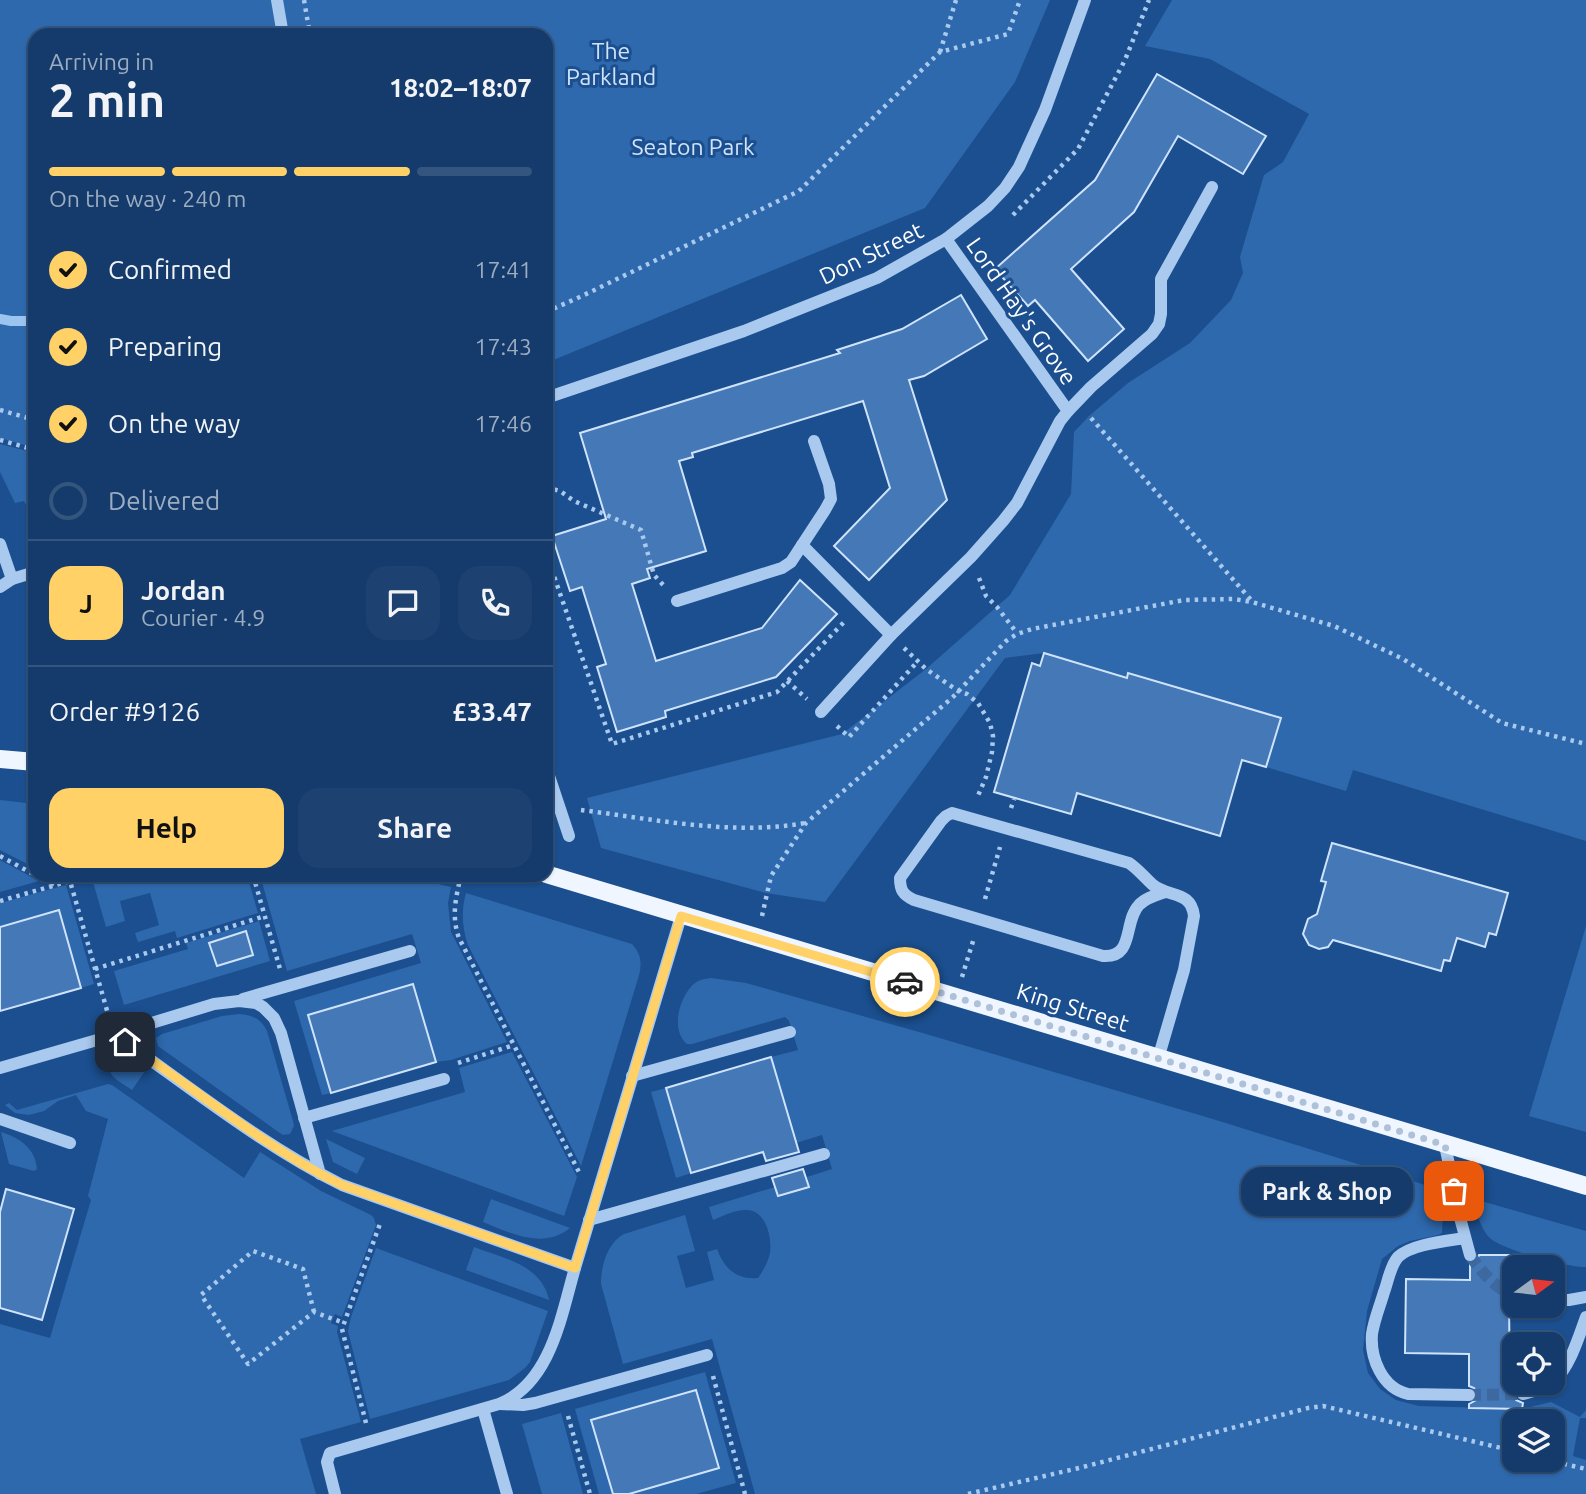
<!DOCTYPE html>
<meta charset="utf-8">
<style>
:root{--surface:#143b6b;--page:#1d4271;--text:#f1f3f6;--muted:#9dadc1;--line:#33557e;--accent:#ffd166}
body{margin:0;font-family:Ubuntu,sans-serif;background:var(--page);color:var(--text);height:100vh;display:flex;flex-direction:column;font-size:26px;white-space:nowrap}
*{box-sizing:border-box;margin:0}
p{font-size:23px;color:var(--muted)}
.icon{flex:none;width:38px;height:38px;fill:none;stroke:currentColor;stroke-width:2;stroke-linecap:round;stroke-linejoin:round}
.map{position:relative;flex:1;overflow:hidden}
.panel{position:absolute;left:28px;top:28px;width:525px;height:854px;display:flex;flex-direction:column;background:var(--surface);border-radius:21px;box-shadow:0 2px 5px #0004,0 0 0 2px var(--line)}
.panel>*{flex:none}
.needle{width:46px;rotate:75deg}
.fabs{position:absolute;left:1502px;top:1255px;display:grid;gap:14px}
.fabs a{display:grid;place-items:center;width:63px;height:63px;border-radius:14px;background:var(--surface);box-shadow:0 2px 5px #0004,0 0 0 2px var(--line);font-size:35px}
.pin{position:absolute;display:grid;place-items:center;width:60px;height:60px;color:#fff;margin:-30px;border-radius:14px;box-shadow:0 4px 10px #0006}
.courier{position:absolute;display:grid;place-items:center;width:70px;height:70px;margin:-35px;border:5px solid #ffd166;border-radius:50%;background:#fff;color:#222;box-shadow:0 2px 9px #0007}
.bubble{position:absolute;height:49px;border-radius:21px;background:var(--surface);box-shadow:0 2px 5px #0004,0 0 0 2px var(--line);font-size:23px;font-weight:700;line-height:49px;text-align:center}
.summary em{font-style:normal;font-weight:700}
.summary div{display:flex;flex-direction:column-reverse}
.summary{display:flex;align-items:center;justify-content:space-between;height:119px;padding:0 21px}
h1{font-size:46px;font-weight:700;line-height:52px}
.bar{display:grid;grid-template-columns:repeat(4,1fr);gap:10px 7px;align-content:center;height:84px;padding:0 21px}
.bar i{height:9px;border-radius:5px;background:var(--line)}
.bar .current{background:var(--accent)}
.bar p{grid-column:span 4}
.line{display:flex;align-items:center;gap:18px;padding:0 21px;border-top:2px solid var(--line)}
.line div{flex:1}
.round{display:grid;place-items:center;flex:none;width:74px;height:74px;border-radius:21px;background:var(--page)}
ol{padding:0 21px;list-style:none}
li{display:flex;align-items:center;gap:21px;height:77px}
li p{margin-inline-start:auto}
li .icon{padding:7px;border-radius:50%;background:var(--accent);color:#111;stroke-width:4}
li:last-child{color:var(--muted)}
li i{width:38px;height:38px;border:4px solid var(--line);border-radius:50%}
.cta{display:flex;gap:14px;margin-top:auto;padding:14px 21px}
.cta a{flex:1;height:80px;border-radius:21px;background:var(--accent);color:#111;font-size:28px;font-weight:700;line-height:80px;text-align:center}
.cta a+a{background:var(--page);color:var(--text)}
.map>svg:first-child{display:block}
.green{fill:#2e69ad;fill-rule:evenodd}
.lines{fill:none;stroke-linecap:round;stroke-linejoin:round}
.stream{stroke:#9cc4f0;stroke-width:10}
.building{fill:#4478b7;stroke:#cfe3fa;stroke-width:2}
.minor-tunnel{stroke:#3d69a0;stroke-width:12;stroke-dasharray:12 6;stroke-linecap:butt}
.path{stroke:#a9c9ee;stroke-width:4.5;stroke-dasharray:3.5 5;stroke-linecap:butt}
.minor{stroke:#a9c9ee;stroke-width:12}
.major{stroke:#f0f6ff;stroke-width:18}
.done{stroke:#afc1d8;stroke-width:7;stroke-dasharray:0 12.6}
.route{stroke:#ffd166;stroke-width:9}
.labels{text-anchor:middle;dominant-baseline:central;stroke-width:6;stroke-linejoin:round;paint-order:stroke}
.park-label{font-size:23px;fill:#cfe3fa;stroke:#1b4f8f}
.street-label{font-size:23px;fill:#fff;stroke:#1b4f8f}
</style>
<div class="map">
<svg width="1586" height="1494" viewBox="0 0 1586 1494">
<rect width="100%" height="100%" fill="#1b4f8f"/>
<g class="green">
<polygon points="0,0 1050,0 1015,82 925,208 546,363 546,35 35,35 35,448 0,438"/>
<polygon points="1172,0 1586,0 1586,841 1353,770 1346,791 1266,767 1280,718 1129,673 1127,678 1044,653 1005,658 825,902 766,893 601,848 587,798 842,734 926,669 1010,595 1071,494 1074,432 1089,416 1128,383 1190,343 1231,300 1243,273 1240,257 1264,175 1283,162 1309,114 1210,59 1145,46"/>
<polygon points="0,444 35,453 35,522 24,501 15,503 0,472"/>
<polygon points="0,800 35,804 35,868 0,850"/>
<polygon points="0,860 39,881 0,892"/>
<polygon points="91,875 247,875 258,913 177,938 175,931 138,942 135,933 159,925 150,893 120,901 125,921 106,927"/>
<polygon points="260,875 402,875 451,887 448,903 451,932 507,1042 451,1060 436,1062 412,984 309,1015 331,1093 322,1095 294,1001 421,963 412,934 287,971"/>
<polygon points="66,885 94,984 81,988 59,910 0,926 0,903"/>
<path d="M 466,893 L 632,944 C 643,956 642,967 637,982 L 581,1166 L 468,945 C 462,928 461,911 466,893 Z"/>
<polygon points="259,921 270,961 124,1005 114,971 188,949 186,943"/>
<polygon points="1586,926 1586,1132 1529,1116"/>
<path d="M 711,978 L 746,983 L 926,1034 L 1216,1120 L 1438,1189 L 1443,1214 L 1442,1233 L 1438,1235 L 1410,1241 L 1398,1246 L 1382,1259 L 1367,1311 L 1363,1350 L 1368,1373 L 1380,1389 L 1396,1400 L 1419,1406 L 1522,1409 L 1551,1402 L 1580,1417 L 1586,1410 L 1586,1418 L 1580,1418 L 1573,1456 L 1586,1460 L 1586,1494 L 755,1494 L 712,1339 L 623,1364 L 601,1284 C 601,1266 607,1243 624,1234 L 685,1215 L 695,1251 L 677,1256 L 686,1288 L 714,1280 L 707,1252 L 717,1249 C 724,1268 736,1280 758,1278 C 763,1271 768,1262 770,1253 C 772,1237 766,1209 745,1210 C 735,1210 723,1216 713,1220 L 709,1207 L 775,1187 L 778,1196 L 809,1187 L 807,1177 L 832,1169 L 822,1135 L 796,1143 L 771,1057 L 798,1050 L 789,1021 L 785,1017 L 692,1044 L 687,1044 C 670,1030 679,996 695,983 C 700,979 705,979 711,978 ZM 1514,1421 L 1552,1421 L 1552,1460 L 1514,1460 Z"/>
<path d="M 239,1014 C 253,1015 261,1019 267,1031 L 293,1121 L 294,1126 L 290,1134 L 283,1135 L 277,1131 L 158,1046 L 156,1038 L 162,1034 L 222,1016 Z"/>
<polygon points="512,1052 577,1177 564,1216 332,1131 465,1092 459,1068"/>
<path d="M 113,1053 L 122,1055 L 145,1071 L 132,1090 C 111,1076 111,1079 105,1054 Z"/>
<polygon points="108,1084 112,1085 244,1178 260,1152 321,1191 371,1215 374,1218 376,1225 342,1317 335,1314 331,1323 338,1326 337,1332 361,1422 300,1439 316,1494 0,1494 0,1324 50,1338 91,1200 88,1196 108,1119 86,1111 76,1095 58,1101 44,1111 29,1115 15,1113 5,1105 9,1103 17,1110"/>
<polygon points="666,1088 691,1173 676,1178 651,1092"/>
<path d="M 1,1132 C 20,1138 35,1148 37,1169 L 34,1171 L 9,1164 Z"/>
<polygon points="326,1139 365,1158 357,1174 333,1162"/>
<path d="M 491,1199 L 570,1228 C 543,1250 510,1233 483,1222 Z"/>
<path d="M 1474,1199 L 1586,1231 L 1586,1267 C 1569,1268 1504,1250 1491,1239 C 1481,1231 1476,1211 1474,1199 Z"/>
<path d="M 474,1247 C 503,1258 542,1265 549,1300 L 466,1270 Z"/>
<polygon points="376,1248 548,1311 530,1362 525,1368 509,1380 370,1419 348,1331 351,1317"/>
<polygon points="705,1372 736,1483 696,1494 599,1494 575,1409"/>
<polygon points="561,1413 583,1494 542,1494 522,1424"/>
</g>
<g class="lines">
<polyline class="stream" points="0,319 11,321 35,321"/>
</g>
<g class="building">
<polygon points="1157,74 1266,136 1243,174 1178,136 1134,212 1071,269 1124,329 1088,361 1035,300 1028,306 995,269 1095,180"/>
<polygon points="961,295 987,339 924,376 909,380 947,500 869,580 834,546 890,488 863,401 692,453 693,457 679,461 706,551 647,569 650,578 632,584 656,661 762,628 800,580 837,614 776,677 665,711 666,717 617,732 597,667 606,664 582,587 570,591 552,536 606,519 580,433 840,353 837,350 902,329"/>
<polygon points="1044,653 1127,678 1128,673 1281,718 1266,767 1242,760 1220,836 1077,793 1071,814 994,792 1032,663 1040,666"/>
<polygon points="1332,843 1508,893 1496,935 1489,933 1485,947 1457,938 1450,961 1444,960 1441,971 1333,940 1328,947 1319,949 1309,945 1303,934 1308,919 1317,914 1326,882 1321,881"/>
<polygon points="59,910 81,988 0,1011 0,927"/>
<polygon points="246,931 253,955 217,966 209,943"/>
<polygon points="413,984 436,1062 331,1093 308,1015"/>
<polygon points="771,1057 799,1152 766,1161 763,1152 691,1173 666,1088"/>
<polygon points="803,1169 809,1187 778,1196 772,1178"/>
<polygon points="6,1189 74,1209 42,1320 0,1308 0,1212"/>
<polygon points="1479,1255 1509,1255 1509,1285 1502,1289 1501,1296 1504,1301 1509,1303 1510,1385 1523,1385 1517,1387 1514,1393 1516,1400 1523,1403 1522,1409 1469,1408 1469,1404 1476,1400 1478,1394 1474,1388 1469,1386 1469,1354 1405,1353 1406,1279 1470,1280 1470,1264 1476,1262"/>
<polygon points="696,1390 719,1468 629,1494 613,1494 591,1420"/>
</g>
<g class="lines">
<g class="minor-tunnel">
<path d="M 1470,1255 C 1481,1271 1492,1284 1509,1294"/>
<polyline points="1469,1395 1523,1394"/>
</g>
<g class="path">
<polyline points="304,0 310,35"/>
<polyline points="940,52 956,0"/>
<polyline points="1013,215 1078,149 1125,60 1149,0"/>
<polyline points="546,312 582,296 799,191 940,52 1008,34 1020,0"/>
<polyline points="0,410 35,420"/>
<polyline points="1091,418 1252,601"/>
<polyline points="0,440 35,450"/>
<polyline points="546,487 560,491 574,501 641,530 654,575 665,587"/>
<polyline points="546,553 612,744 777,692 846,620"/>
<polyline points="979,578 986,596 997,607 1017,633"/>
<polyline points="904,648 926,669 958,691 967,694 978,703 990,723 993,736 992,752 986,777 977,798"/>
<polyline points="787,681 807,699"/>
<polyline points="837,726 849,737 918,661"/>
<polyline points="1011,808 1014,799"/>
<path d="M 581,810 C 654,819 731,836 805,823"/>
<polyline points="0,856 35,875"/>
<polyline points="36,875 55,885"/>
<polyline points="253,875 280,969"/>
<path d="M 461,875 C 456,897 451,916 459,938 L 581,1176"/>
<polyline points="985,899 1000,847"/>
<polyline points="0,901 70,881 108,1014"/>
<polyline points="762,916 771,876 806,823 953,697 1006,641 1017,634 1032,629 1184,600 1234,599 1252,602 1334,626 1403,659 1502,723 1586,744"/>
<polyline points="95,969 265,916"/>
<polyline points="962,977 974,938"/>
<polyline points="458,1063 514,1045"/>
<polyline points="314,1312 303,1269 253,1251 201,1295 248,1364 314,1312 344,1323"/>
<polyline points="713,1376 745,1494"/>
<polyline points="568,1416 590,1494"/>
<polyline points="366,1423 342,1329 381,1221"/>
<polyline points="1547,1460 1586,1469"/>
<polyline points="968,1494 1083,1467 1308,1408 1323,1406 1514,1451"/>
</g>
<g class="minor">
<polyline points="277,0 283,35"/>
<polyline points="546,398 744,331 877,278 946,239 988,206 1005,188 1019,167 1045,110 1085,0"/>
<polyline points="1068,411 1091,387 1152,334 1159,324 1161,314 1161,279 1212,187"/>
<polyline points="0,544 12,579"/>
<polyline points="802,545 891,635"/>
<polyline points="0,587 12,579 35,572"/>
<polyline points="677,601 782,568 791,562 825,510 831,499 829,484 814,441"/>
<polyline points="821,712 891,635 971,557 1003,521 1017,503 1060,421 1068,411 946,239"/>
<polyline points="546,767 569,836"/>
<polyline points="243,999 410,951"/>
<polyline points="109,1036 214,1004 239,1001 256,1003 263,1007 274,1018 281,1033 320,1174"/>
<path d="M 1158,1059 L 1184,970 L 1194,916 C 1191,890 1169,898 1153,885 C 1145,878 1138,869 1129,863 L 952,813 L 946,816 L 941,821 L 900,878 C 900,890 903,895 914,900 L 1103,956 C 1135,958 1123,922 1139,905 C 1145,898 1156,895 1165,892"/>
<path d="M 0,1068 L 104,1038 L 118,1039 L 134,1048 C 201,1096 268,1148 342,1185 L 575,1268 L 681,916"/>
<polyline points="632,1076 790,1032"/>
<polyline points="304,1118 444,1079"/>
<polyline points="0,1119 70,1143"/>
<polyline points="1445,1145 1459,1214 1470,1255"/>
<polyline points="589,1220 824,1154"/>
<path d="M 1465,1238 C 1447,1241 1411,1244 1398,1257 C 1390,1266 1388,1282 1384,1292 C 1380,1306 1374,1320 1372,1334 C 1370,1358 1382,1388 1408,1394 L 1469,1395"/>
<polyline points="1509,1294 1514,1295"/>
<polyline points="1552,1300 1569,1300 1586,1297"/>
<path d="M 1523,1394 C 1533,1391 1545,1389 1554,1381 C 1570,1367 1579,1336 1586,1317"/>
<polyline points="500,1404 523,1405 535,1403 707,1355"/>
<polyline points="483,1409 507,1494"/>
<path d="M 335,1494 L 327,1462 L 330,1453 L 499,1404 C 551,1383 561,1316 575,1268"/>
</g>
<g class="major">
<polyline points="0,759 35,762"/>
<polyline points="546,874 1586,1186"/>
</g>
</g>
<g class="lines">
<polyline class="done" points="905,982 1445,1145 1454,1191"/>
<path class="route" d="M 125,1042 C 197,1090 264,1147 342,1185 L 575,1268 L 681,916 L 905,982"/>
</g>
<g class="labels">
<g class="park-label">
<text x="611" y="50">The<tspan x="611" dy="26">Parkland</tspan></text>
<text x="693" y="146">Seaton Park</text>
</g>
<g class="street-label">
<text transform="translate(871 253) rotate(-26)">Don Street</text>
<text transform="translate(1022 311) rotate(55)">Lord Hay's Grove</text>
<text transform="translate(1073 1007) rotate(17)">King Street</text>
</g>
</g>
</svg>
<div class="fabs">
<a><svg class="needle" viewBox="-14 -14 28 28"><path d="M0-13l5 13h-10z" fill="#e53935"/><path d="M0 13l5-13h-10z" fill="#9dadc1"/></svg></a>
<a><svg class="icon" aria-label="locate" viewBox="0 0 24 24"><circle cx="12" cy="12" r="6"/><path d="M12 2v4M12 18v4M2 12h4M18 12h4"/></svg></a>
<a><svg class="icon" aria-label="layers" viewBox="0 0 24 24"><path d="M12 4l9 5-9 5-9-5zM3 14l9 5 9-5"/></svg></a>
</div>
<div class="pin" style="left:1454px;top:1191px;background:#ea580c"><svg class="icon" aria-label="bag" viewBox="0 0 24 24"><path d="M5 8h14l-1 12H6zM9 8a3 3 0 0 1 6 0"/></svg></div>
<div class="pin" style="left:125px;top:1042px;background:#1f2937"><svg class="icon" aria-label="home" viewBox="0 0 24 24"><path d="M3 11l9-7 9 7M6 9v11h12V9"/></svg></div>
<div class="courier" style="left:905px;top:982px"><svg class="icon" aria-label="car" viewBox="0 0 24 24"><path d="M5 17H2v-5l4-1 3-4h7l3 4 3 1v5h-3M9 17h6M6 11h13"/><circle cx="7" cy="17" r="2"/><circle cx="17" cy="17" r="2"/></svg></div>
<div class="bubble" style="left:1241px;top:1167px;width:172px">Park &amp; Shop</div>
<section class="panel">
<div class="summary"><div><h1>2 min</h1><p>Arriving in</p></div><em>18:02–18:07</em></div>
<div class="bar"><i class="current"></i><i class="current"></i><i class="current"></i><i></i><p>On the way · 240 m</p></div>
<ol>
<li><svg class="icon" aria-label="check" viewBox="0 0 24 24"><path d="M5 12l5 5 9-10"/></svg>Confirmed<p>17:41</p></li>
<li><svg class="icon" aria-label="check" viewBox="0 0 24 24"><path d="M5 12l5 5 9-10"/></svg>Preparing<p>17:43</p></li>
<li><svg class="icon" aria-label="check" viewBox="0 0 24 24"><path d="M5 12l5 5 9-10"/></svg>On the way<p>17:46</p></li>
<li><i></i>Delivered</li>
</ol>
<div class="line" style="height:126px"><b class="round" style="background:var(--accent);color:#111">J</b><div><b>Jordan</b><p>Courier · 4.9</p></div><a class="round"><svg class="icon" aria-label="chat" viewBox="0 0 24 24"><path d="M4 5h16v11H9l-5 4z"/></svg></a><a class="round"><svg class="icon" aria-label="phone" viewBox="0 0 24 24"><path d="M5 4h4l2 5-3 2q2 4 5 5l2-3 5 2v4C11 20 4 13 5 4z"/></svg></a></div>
<div class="line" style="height:91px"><div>Order #9126</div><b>£33.47</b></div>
<div class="cta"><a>Help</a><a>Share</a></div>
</section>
</div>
